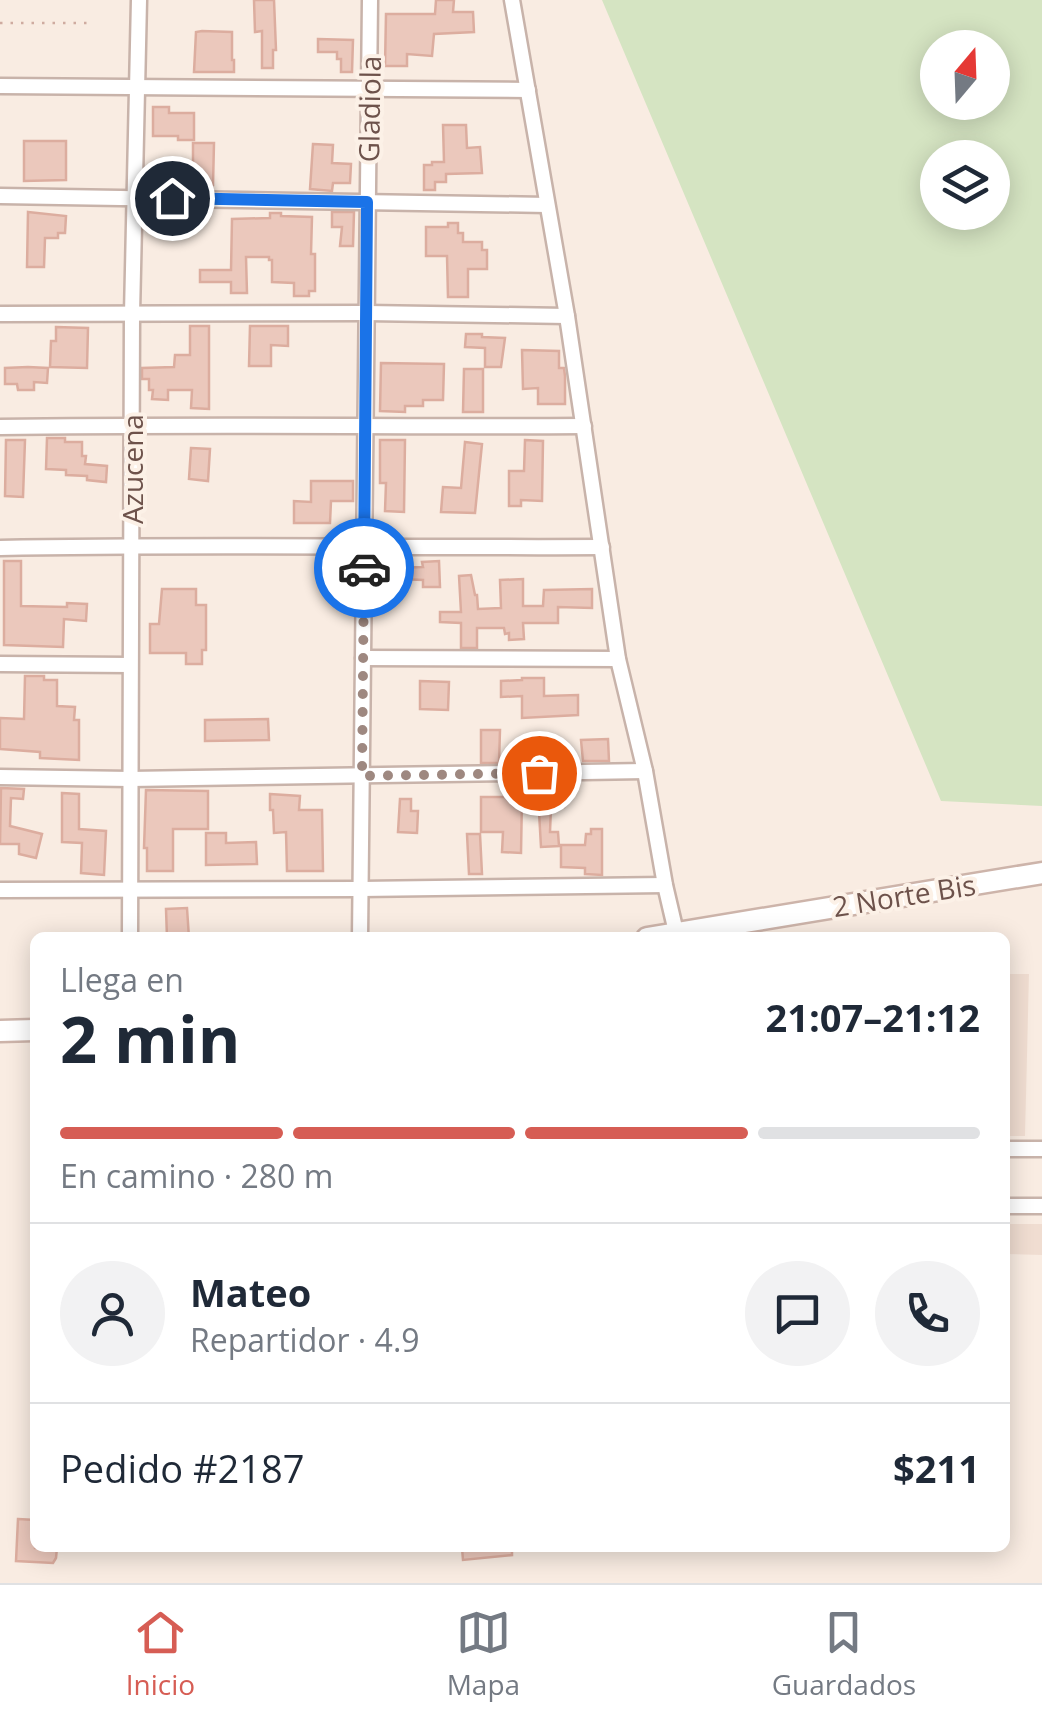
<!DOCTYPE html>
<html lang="es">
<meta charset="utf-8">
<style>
:root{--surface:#fff;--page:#f2f2f3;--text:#1f2937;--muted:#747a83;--line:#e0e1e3;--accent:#d65d54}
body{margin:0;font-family:"Open Sans",sans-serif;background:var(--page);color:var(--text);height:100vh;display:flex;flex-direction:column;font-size:38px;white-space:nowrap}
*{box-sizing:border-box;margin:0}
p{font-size:32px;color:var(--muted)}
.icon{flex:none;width:55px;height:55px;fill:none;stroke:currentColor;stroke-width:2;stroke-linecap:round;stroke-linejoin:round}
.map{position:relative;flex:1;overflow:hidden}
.drawer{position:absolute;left:30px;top:932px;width:980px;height:620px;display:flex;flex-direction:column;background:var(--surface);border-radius:15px;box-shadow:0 5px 25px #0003}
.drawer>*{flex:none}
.needle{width:65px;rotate:19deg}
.tools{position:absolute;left:920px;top:30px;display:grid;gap:20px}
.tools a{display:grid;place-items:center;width:90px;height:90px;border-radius:50%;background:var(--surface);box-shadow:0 5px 25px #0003;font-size:50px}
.pin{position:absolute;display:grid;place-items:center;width:85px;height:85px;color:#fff;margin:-42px;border:5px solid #fff;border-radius:50%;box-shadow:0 2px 10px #0007}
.courier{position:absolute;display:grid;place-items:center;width:100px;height:100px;margin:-50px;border:8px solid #1a73e8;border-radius:50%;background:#fff;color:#222;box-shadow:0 2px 12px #0007}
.headline em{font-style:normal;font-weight:700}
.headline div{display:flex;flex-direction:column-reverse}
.headline{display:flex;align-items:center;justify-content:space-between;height:170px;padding:0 30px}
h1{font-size:65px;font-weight:700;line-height:75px}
.bar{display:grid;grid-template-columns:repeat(4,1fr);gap:15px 10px;align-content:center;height:120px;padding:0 30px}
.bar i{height:12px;border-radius:8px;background:var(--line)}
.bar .current{background:var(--accent)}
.bar p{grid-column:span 4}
.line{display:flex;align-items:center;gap:25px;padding:0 30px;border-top:2px solid var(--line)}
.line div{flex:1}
.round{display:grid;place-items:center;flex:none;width:105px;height:105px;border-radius:52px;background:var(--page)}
.tab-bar{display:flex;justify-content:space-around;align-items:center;height:140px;border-top:2px solid var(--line);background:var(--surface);font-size:28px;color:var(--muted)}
.tab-bar a{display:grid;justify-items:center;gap:5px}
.tab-bar .current{color:var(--accent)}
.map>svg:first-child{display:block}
.residential{fill:#f0ddd1}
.green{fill:#d5e4c2;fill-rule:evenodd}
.building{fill:#ebc8bc;stroke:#dcad9f;stroke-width:2.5}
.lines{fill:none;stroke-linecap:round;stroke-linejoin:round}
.street-casing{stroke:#c8b3aa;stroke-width:19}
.secondary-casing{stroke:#cdb4aa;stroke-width:25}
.path{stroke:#cfaba0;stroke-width:2.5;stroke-dasharray:2.5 8;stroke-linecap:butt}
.street{stroke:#fff;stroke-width:14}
.secondary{stroke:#fff;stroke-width:20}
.done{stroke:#9e8880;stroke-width:10;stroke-dasharray:0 18}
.route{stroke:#1a73e8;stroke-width:12}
.labels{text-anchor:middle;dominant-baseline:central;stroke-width:8;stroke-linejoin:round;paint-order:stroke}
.street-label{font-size:28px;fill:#6d524b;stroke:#fcf1e7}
</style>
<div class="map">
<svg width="1042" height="1583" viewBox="0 0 1042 1583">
<rect width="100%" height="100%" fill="#f9ece2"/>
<g class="residential">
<polygon points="1005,974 1029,974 1025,1136 1005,1136"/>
<polygon points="1005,1224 1042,1224 1042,1255 1005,1254"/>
</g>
<path class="green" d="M 602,0 L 1042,0 L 1042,806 L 941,801 ZM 938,48 L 992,48 L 992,102 L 938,102 ZM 938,158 L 992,158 L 992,212 L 938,212 Z"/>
<g class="building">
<polygon points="254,0 274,0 276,50 273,50 273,68 262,68 262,31 255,32"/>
<polygon points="436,0 454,0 453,12 473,12 474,32 434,34 432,56 407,54 407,66 385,66 386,14 435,14"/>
<polygon points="202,31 232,32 232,60 234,60 234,72 194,72 196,32"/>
<polygon points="318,39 353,40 352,72 341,72 341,59 337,59 337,52 318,52"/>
<polygon points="153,107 169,107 169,113 194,113 194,140 178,140 178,136 153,136"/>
<polygon points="443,125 466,125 467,148 480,147 482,173 446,174 446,182 435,182 435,190 424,190 424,165 432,165 432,162 444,162"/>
<polygon points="24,141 66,141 66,180 24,181"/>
<polygon points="193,143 214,143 213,185 193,185"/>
<polygon points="313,144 333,145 332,163 351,164 350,183 333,183 332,191 310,189"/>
<polygon points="28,212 66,216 65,233 58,233 58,238 45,238 44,267 27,267"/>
<polygon points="332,212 354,212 353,246 340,246 342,227 332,227"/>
<polygon points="270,213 281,213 281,216 312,217 311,254 315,254 315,291 309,291 309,296 294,296 294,283 272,282 272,260 269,260 269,257 246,257 247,293 231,293 231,282 200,282 200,270 231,270 232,219 270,218"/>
<polygon points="448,223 458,223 458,233 463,233 463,242 482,242 482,250 487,250 487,269 468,269 468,297 448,297 447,256 426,256 426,227 448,227"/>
<polygon points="190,326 209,326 209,409 191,408 192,390 168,390 168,400 152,399 153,390 149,390 149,379 142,379 142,368 174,367 175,355 190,355"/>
<polygon points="250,326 288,326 288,346 271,345 271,366 249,366"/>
<polygon points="56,327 88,328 87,368 50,367 51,341 56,341"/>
<polygon points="466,334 482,334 482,337 505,338 501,367 485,367 485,348 465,347"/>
<polygon points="522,350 559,351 559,368 564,368 565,376 565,404 538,404 538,388 523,389"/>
<polygon points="381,363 444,364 443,400 423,400 423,406 405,406 405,412 380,411"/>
<polygon points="28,367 48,368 47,383 34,382 34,390 18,390 17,384 5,384 5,368"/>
<polygon points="464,369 483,369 483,412 463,412"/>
<polygon points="47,438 65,438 65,442 82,442 82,456 86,456 85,464 107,466 106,482 87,480 87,476 66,475 66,470 46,469"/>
<polygon points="6,440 25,440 23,497 5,496"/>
<polygon points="380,440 405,440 404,512 385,511 386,483 380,483"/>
<polygon points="525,440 543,441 542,501 521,500 521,506 509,506 509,471 524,471"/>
<polygon points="465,442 482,444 475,513 441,512 443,487 461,488"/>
<polygon points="191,448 210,449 208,481 189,479"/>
<polygon points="311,481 353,481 353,501 331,501 330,523 294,523 294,501 311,502"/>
<polygon points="4,561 21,561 21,606 67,607 67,603 87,604 86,621 64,619 63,647 4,645"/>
<polygon points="439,561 440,587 423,587 423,580 400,579 400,584 388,584 388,568 423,567 422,562"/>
<polygon points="471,575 475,595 477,595 478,609 501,608 500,580 523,579 523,606 543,606 544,590 592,589 592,608 558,607 558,623 523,623 524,639 509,640 509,633 505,634 504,628 477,628 477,648 461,648 461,623 440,622 440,612 461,612 459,576"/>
<polygon points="162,589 196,589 196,605 206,605 206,650 202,650 202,664 186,664 186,653 150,653 150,624 159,624"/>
<polygon points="25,676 44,676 44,680 57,680 57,706 75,707 74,720 79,720 79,760 40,758 40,752 0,749 0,718 24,719"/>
<polygon points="522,678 544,678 544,696 578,695 578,715 522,718 522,696 501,697 501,681 522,680"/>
<polygon points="420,681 449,682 448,710 420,709"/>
<polygon points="268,719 269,740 205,741 205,720"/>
<polygon points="481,730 500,730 499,763 481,763"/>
<polygon points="608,739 609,761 583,761 581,740"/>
<polygon points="1,788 24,789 23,799 11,798 10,826 42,834 36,858 19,854 19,844 0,844"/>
<polygon points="542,789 565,790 564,807 551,807 550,832 558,832 559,846 541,847 538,794 542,794"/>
<polygon points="146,790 208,791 208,829 173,829 173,871 147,871 147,848 144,848"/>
<polygon points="62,793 79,794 79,829 106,831 104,875 81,873 82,843 62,842"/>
<polygon points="270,794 300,796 299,810 322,810 323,871 287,871 286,832 274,833 273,810 270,810"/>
<polygon points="481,797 522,797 521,853 502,852 503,832 481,832"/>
<polygon points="400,799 411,799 411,811 418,811 417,833 398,832"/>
<polygon points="591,829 602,829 602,875 585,874 585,868 561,867 561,845 585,845 586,834 591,834"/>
<polygon points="206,833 226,833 226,843 256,842 257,864 206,865"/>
<polygon points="467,834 480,834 482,874 469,874"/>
<polygon points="187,908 189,938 167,938 166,909"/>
<polygon points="18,1519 35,1520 35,1548 57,1548 56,1558 53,1563 16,1561"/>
<polygon points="462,1548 512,1548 512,1555 463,1560"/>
</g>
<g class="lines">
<g class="street-casing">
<g id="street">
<polyline points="512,0 567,316 618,659 645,771 665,885 676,932"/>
<polyline points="0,86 528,90"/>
<polyline points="0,196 547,205"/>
<polyline points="0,314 367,313 567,316"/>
<path d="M 0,427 C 195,424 389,427 584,426"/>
<path d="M 0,548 C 200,544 401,548 602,547"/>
<polyline points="363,658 618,659"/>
<polyline points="0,664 130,665"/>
<polyline points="0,777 130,779 645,771"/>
<polyline points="0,890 361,889 665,885"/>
<polyline points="130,938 132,314 139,0"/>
<polyline points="360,938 370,0"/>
<polyline points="1005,1149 1042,1149"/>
<polyline points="1005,1206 1042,1206"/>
</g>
</g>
<g class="secondary-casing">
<g id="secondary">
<polyline points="647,938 1042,873"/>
<polyline points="0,1031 35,1030"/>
</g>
</g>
<polyline class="path" points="0,23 88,23"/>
<use href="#street" class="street"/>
<use href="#secondary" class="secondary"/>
</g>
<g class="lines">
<polyline class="done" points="364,568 362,776 539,773"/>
<polyline class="route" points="172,198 367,202 364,568"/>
</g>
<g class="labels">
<g class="street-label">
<text transform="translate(369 109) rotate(-89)">Gladiola</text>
<text transform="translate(132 469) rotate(-90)">Azucena</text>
<text transform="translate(904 895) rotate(-9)">2 Norte Bis</text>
</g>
</g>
</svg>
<div class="tools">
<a><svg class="needle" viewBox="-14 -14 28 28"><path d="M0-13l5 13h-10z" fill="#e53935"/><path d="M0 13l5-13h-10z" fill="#747a83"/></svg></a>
<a><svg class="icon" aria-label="layers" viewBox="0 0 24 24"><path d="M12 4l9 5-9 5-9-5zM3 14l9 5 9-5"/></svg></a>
</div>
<div class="pin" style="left:539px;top:773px;background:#ea580c"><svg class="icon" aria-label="bag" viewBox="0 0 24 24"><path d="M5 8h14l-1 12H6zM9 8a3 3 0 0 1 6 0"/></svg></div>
<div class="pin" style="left:172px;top:198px;background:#1f2937"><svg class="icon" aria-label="home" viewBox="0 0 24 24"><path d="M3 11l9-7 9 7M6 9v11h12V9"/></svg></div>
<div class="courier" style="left:364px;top:568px"><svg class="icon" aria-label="car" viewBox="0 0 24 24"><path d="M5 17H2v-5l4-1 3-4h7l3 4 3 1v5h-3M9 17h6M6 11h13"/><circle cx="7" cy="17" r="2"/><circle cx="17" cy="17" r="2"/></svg></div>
<section class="drawer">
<div class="headline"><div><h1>2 min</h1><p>Llega en</p></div><em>21:07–21:12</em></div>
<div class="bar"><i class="current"></i><i class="current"></i><i class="current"></i><i></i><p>En camino · 280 m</p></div>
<div class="line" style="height:180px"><a class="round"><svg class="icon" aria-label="person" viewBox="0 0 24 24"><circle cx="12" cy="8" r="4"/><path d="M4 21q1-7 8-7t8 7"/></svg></a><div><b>Mateo</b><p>Repartidor · 4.9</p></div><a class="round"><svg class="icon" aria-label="chat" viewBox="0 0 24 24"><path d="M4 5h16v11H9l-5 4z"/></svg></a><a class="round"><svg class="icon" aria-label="phone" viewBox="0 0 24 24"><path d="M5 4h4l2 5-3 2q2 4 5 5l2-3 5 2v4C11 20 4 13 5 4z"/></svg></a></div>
<div class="line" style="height:130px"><div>Pedido #2187</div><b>$211</b></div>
</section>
</div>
<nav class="tab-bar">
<a class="current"><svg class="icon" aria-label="home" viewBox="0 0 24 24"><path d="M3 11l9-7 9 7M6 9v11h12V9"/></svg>Inicio</a>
<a><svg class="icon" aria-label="map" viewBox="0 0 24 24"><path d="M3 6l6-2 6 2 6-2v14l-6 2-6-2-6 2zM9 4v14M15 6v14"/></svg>Mapa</a>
<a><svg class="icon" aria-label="saved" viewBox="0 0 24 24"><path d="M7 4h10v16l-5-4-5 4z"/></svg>Guardados</a>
</nav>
